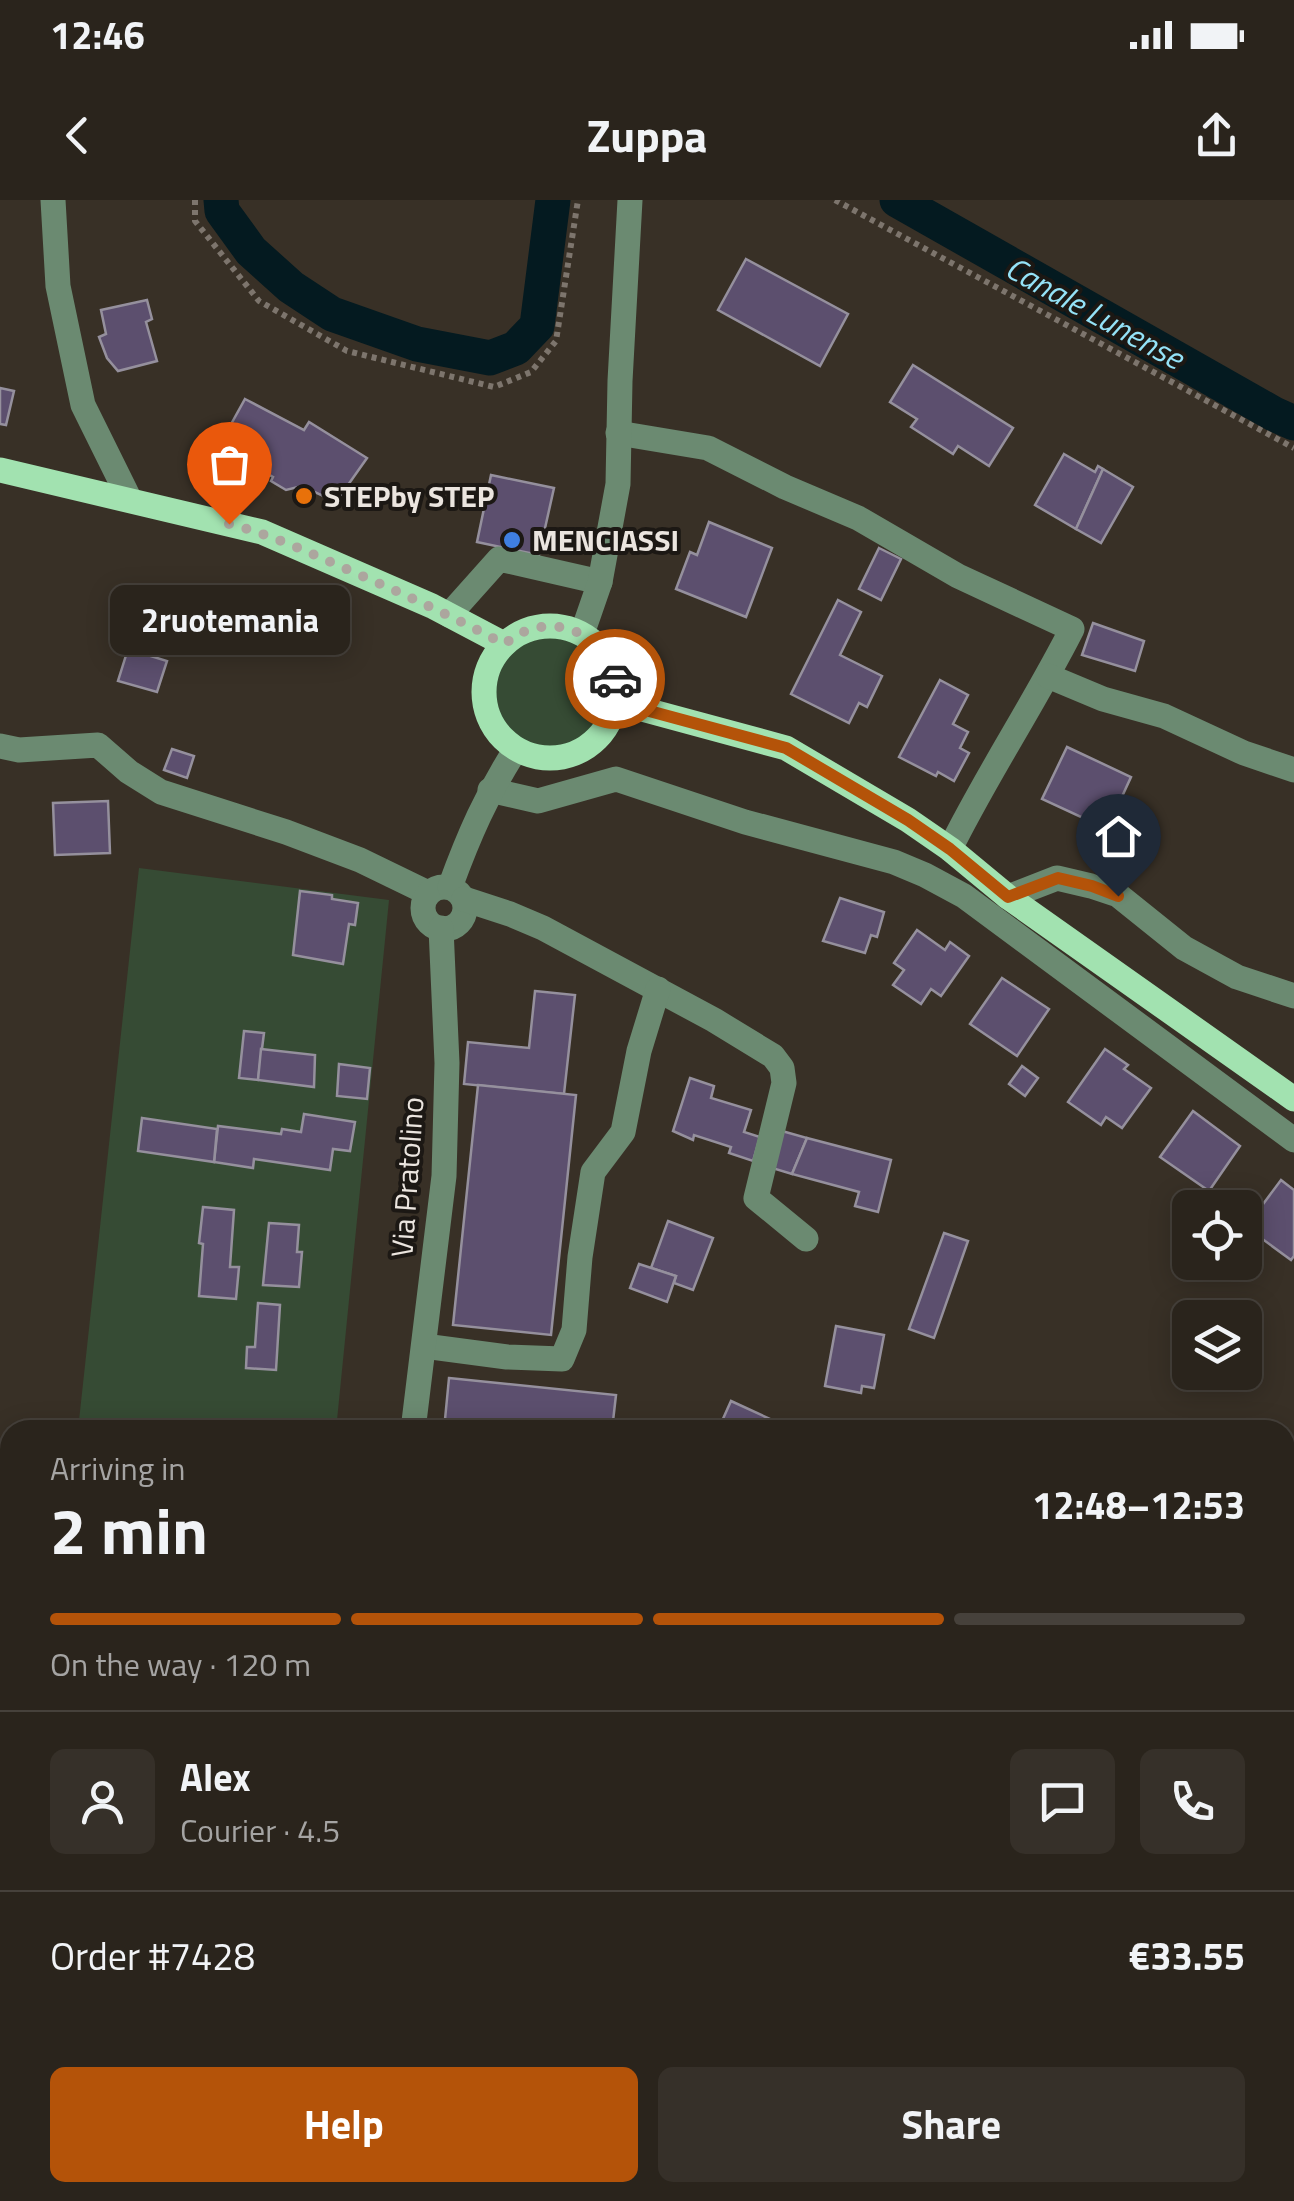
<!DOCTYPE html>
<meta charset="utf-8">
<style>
:root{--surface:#2a241c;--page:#363029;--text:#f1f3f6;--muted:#a5a4a3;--line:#46413b;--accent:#b45309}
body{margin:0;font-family:"Titillium Web",sans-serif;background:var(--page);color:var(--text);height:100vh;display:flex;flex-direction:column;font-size:38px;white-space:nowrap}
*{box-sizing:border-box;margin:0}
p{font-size:32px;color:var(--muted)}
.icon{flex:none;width:55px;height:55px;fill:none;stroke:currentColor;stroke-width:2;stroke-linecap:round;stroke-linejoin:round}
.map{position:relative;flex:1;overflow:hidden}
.drawer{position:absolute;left:0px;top:1220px;width:1295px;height:782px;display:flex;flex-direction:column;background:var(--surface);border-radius:30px 30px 0 0;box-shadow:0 5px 25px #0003,0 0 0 2px var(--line)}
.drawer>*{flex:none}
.tools{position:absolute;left:1172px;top:990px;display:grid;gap:20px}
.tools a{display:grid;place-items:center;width:90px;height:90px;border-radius:15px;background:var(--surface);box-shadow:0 5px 25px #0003,0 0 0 2px var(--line);font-size:50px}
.pin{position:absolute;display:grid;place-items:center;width:85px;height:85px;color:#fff;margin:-102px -42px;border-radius:50% 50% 50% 0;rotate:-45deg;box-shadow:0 0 10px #0007}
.pin .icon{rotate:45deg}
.courier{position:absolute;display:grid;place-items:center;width:100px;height:100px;margin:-50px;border:8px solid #b45309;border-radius:50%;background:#fff;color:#222;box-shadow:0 2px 12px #0007}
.bubble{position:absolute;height:70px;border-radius:15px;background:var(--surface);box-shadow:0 5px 25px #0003,0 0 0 2px var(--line);font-size:32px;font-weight:700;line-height:70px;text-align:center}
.overview em{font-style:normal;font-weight:700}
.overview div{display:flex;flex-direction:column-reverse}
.overview{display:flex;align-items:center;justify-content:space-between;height:170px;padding:0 50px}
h1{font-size:65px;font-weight:700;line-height:75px}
.bar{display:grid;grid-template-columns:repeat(4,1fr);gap:15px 10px;align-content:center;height:120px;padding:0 50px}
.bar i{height:12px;border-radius:8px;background:var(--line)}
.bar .selected{background:var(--accent)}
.bar p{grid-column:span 4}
.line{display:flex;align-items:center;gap:25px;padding:0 50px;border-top:2px solid var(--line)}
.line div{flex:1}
.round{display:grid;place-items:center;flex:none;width:105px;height:105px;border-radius:15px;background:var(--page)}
.button{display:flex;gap:20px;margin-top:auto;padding:20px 50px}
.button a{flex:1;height:115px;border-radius:15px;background:var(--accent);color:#fff;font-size:40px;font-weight:700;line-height:115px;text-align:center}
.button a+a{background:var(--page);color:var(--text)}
.status{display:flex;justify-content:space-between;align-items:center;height:70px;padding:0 50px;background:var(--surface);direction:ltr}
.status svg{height:28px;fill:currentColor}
header{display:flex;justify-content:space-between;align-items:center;height:130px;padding:0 50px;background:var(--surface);font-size:45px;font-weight:700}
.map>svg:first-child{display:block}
.green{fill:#364b34}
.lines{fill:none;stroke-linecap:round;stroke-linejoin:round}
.stream{stroke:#495759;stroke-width:10}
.canal{stroke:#041a20;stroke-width:35}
.building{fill:#5c4f6e;stroke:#95909d;stroke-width:2.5}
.path{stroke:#7d756d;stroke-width:6;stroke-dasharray:5 5;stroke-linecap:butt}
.minor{stroke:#6b8a71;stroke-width:25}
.major{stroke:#a2e2b0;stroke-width:25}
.done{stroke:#aca69e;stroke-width:10;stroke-dasharray:0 18}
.route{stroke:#b45309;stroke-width:12}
.food-dot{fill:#e8710a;stroke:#1c1814;stroke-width:4}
.shop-dot{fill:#3f7fe0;stroke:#1c1814;stroke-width:4}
.labels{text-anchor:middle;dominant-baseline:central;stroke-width:8;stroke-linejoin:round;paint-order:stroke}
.poi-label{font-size:30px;font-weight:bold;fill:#ebe5df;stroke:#1c1814;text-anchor:start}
.street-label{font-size:30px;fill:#ebe5df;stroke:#1c1814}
.water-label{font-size:32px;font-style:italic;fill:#94e2f7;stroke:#1c1814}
</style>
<div class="status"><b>12:46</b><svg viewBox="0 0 49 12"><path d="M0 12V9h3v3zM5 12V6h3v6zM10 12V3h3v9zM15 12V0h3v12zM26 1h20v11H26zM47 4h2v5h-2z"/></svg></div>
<header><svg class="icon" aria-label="back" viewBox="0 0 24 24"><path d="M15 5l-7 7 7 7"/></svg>Zuppa<svg class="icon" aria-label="share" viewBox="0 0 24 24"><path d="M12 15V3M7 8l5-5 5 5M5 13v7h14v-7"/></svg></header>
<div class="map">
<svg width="1294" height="2001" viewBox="0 0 1294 2001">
<rect width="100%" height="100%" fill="#383026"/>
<g class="green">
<circle cx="550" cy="492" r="63"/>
<polygon points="139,668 389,700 336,1230 78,1230"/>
</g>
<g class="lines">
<g class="stream">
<polyline points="1285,1592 1294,1578"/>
<polyline points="1043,2001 1048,1992"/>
</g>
<g class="canal">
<polyline points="221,0 222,11 251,51 291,87 332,114 417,144 490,158 516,148 537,126 553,0"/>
<polyline points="897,0 1274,214 1294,223"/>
</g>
</g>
<g class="building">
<polygon points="746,59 848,114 820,166 718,110"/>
<polygon points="147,100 152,119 146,122 157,161 118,171 107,158 99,137 106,134 101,110"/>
<polygon points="913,165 1013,228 989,266 958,246 953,254 911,227 917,219 890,202"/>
<polygon points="0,188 14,191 6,225 0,224"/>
<polygon points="245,199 304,230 309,222 367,258 336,302 302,286 286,290 271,281 273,277 219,246"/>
<polygon points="1064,254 1095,272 1098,266 1103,269 1076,329 1035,305"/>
<polygon points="1103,269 1133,287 1101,343 1076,329"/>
<polygon points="491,275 554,288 539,355 477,342"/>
<polygon points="709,322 772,348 746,417 676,389 690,352 697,355"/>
<polygon points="879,348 901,359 881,400 859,389"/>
<polygon points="232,395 279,411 266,454 217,438"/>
<polygon points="838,400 861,412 840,455 882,476 867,507 859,503 849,523 791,494"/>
<polygon points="1093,423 1144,441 1135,471 1082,455"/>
<polygon points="128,449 167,461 157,492 118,481"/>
<polygon points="940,480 968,495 953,524 968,532 960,548 969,553 954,581 938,572 936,576 899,557"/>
<polygon points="1067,547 1131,577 1107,629 1042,599"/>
<polygon points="172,549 194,556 187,578 164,570"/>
<polygon points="108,601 110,653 55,655 53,603"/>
<polygon points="300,691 332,695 332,699 358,703 355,725 349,724 343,764 293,755"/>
<polygon points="840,698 884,712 877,737 871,735 865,753 823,741"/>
<polygon points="917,730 945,750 950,742 969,756 941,796 931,789 921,804 893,785 904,770 894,763"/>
<polygon points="1002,778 1049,809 1017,856 970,824"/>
<polygon points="535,791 575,795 564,894 464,884 468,842 529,848"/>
<polygon points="244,831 264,833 258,880 239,878"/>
<polygon points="261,849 315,855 314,887 258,880"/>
<polygon points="1105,849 1128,865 1124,869 1151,888 1122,928 1106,917 1101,925 1068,902"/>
<polygon points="339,864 370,868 367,899 337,896"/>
<polygon points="1022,866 1038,878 1025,896 1009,884"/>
<polygon points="690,878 714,886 711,898 751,910 744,932 760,937 753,961 729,953 731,947 694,935 693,940 673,931"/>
<polygon points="478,885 576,895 551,1135 453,1125"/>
<polygon points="1193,911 1240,946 1209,991 1160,957"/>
<polygon points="304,914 355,922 350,951 333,949 330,970 254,959 253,968 214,962 218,926 281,934 282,929 301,932"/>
<polygon points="142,918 217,929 214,962 138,951"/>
<polygon points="782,931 807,938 792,974 772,968"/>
<polygon points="807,938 891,960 878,1012 855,1006 859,992 792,974"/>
<polygon points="1281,980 1294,990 1294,1056 1291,1060 1246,1027"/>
<polygon points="203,1007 234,1010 230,1067 239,1067 236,1099 199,1096 203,1044 199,1043"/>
<polygon points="668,1021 713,1038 693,1090 674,1083 676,1076 651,1068"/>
<polygon points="269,1023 299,1025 297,1052 302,1052 299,1087 263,1085"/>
<polygon points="944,1033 968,1041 934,1138 909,1129"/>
<polygon points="639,1064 676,1076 667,1102 630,1088"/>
<polygon points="258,1103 280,1105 276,1170 246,1168 247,1147 255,1147"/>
<polygon points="836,1126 884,1135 874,1188 862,1186 861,1193 825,1186"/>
<polygon points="449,1178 616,1195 612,1230 444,1230"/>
<polygon points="731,1201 794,1230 718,1230"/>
<polygon points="0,1484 10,1485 10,1780 0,1779"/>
<polygon points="633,1992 742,1992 739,2001 652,2001"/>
</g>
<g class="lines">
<g class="path">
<polyline points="195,0 195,21 259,101 347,151 494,187 531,172 556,141 578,0"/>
<polyline points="835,0 1294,248"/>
</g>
<g class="minor">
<polyline points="53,0 58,86 83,205 130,300"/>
<path d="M 618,233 L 708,248 L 785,287 L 858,318 L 958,376 L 1072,429 C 1034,504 987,574 950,649"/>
<polyline points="449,415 499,359 600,382"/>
<polyline points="582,434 600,382 618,284 620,181 630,0"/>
<polyline points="1048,476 1103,499 1164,516 1244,553 1294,570"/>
<polyline points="0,546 19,550 98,545 129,572 161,592 286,632 360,660 428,693"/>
<polyline points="490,590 538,601 616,579 745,622 894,662 925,675 964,696 1294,940"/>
<circle cx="444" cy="708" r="21"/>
<path d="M 450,687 C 469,635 486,596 516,549"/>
<polyline points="1008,697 1057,678 1091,686 1118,695 1184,748 1237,777 1294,796"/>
<polyline points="464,699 510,714 543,728 714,820 773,856 782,868 784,883 756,998 806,1039"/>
<polyline points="424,1146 507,1157 562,1159 574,1130 580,1057 593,972 623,932 639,851 658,789"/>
<polyline points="413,1230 444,976 447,863 441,728"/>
<polyline points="344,2001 347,1992"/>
</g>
<g class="major">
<polyline points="0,270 262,332 432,406 504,444"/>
<circle cx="550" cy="492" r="66"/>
<polyline points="616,502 786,548 908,620 950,649 1008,697 1294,899"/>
</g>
</g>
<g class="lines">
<path class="done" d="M 229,324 C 269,334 306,351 344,368 C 399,392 452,416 504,444 C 516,436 527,428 541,427 C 576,422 607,446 615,479"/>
<polyline class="route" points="615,479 616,502 786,548 908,620 950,649 1008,697 1058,678 1092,686 1118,696"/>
</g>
<circle class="food-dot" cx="304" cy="296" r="10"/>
<circle class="shop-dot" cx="512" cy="340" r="10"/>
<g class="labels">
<g class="poi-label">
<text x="324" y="296">STEPby STEP</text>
<text x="532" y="340">MENCIASSI</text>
</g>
<g class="street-label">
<text transform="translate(407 977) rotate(-86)">Via Pratolino</text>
</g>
<g class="water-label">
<text transform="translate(1095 112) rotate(29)">Canale Lunense</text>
</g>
</g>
</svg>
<div class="tools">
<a><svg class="icon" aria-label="locate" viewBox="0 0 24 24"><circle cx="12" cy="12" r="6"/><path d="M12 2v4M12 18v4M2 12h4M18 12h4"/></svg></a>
<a><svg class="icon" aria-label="layers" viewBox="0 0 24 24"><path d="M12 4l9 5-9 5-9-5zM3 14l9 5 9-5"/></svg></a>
</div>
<div class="pin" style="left:229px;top:324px;background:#ea580c"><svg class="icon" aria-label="bag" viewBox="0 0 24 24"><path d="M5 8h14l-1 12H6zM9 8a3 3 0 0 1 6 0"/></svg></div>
<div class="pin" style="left:1118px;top:696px;background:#1f2937"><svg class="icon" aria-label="home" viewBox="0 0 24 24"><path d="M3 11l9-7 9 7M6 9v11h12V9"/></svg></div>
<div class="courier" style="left:615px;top:479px"><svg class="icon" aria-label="car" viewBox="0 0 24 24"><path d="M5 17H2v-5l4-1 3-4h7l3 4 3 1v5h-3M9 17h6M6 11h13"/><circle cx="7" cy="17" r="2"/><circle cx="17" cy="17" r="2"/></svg></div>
<div class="bubble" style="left:110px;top:385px;width:240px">2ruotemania</div>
<section class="drawer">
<div class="overview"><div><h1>2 min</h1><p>Arriving in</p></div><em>12:48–12:53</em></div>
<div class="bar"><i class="selected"></i><i class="selected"></i><i class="selected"></i><i></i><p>On the way · 120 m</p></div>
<div class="line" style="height:180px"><a class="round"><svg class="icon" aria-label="person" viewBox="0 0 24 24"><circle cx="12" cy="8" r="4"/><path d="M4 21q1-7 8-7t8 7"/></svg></a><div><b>Alex</b><p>Courier · 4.5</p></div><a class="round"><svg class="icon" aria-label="chat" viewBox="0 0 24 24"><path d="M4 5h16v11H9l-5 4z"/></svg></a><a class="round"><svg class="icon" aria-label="phone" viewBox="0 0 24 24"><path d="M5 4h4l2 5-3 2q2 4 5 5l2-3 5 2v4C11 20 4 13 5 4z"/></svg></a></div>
<div class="line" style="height:130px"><div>Order #7428</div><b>€33.55</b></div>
<div class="button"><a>Help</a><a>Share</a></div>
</section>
</div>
